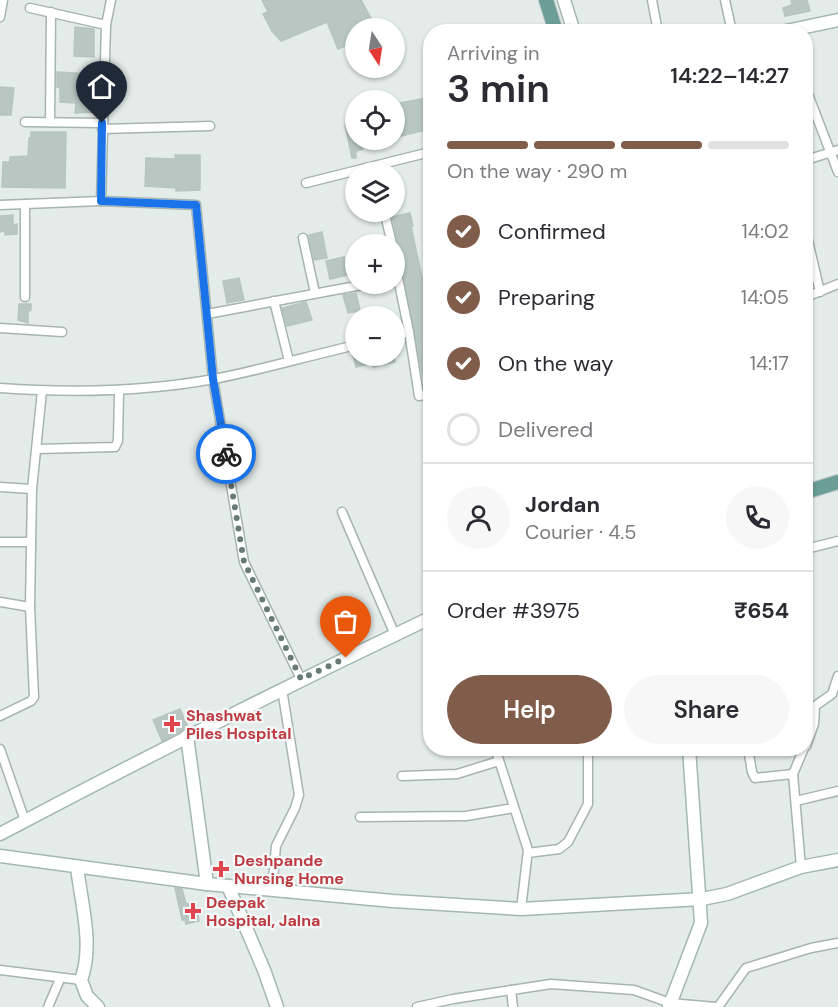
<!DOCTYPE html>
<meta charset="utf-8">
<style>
:root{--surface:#fff;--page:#f7f7f7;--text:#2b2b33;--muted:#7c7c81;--line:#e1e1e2;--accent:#805c4a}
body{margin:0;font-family:"DM Sans",sans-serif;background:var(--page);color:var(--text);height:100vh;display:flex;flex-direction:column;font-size:22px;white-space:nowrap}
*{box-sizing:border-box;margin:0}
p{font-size:20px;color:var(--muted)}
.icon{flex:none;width:33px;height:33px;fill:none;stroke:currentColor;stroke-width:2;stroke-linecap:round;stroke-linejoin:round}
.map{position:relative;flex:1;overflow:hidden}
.side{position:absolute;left:423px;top:24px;width:390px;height:732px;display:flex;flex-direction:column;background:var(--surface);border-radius:24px;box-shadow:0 2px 4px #0004}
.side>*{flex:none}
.needle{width:39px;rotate:168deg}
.controls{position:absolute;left:345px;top:18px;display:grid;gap:12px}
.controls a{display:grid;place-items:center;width:60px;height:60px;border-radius:50%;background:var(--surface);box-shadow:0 2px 4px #0004;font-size:30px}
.pin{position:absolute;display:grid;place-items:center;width:51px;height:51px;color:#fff;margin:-62px -26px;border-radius:50% 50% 50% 0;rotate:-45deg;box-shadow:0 0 6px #0007}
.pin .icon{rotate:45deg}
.courier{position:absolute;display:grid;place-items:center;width:60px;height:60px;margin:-30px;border:4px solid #1a73e8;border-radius:50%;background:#fff;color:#222;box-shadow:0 2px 8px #0007}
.summary em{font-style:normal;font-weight:600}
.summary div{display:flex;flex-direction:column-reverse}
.summary{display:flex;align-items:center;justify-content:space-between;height:102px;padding:0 24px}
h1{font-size:39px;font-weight:600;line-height:45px}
.bar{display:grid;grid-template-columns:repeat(4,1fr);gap:9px 6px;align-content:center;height:72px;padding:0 24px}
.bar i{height:8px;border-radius:4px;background:var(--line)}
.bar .current{background:var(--accent)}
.bar p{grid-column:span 4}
.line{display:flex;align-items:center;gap:15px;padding:0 24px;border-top:2px solid var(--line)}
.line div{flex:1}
.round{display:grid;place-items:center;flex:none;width:63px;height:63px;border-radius:32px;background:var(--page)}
ol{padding:0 24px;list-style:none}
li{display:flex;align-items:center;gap:18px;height:66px}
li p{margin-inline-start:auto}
li .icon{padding:6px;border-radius:50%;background:var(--accent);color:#fff;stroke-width:4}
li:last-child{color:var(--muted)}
li i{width:33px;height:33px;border:3px solid var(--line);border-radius:50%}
.cta{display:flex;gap:12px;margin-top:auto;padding:12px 24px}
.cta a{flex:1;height:69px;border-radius:36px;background:var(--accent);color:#fff;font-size:24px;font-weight:600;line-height:69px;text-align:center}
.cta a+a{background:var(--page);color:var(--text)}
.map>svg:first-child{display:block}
.building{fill:#b9c7c3;stroke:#b7c5c1;stroke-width:1.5}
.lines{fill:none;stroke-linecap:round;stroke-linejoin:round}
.street-casing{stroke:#a7b4b1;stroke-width:11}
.secondary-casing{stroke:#a3b7b3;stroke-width:15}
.primary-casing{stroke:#c2c9c8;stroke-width:16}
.street{stroke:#fff;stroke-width:8}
.secondary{stroke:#fff;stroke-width:12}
.primary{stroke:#6c9e98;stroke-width:14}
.done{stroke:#677a77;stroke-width:6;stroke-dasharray:0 10.8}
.route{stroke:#1a73e8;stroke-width:8}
.health-dot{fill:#e0444e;stroke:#f4f9f7;stroke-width:2}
.labels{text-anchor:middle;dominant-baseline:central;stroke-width:4.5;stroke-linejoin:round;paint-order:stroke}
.health-label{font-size:16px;font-weight:bold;fill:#be3a42;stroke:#f4f9f7;text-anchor:start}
</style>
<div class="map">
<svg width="838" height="1007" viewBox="0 0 838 1007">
<rect width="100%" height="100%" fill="#e4ecea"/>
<g class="building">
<polygon points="262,0 361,0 371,18 366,21 369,24 356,28 356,42 338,49 327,22 281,41 272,31 263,14 268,12"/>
<polygon points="796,0 807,0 810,11 785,16 783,8 792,5 791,1"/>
<polygon points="75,27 94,29 94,57 74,56"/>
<polygon points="57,72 93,74 94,112 75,113 76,103 60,102 60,88 57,87"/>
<polygon points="0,87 14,88 11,115 0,115"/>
<polygon points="427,98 430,129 401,136 394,104"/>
<polygon points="356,123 356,140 360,140 363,149 356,151 356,158 352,158 345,125"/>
<polygon points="31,132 66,132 65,188 2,187 3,162 10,162 10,157 28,156 29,138 31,138"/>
<polygon points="175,155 200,155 200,190 176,191 176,188 145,186 146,158 176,159"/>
<polygon points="410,213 413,226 411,226 429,310 427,310 430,325 430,340 427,341 430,357 430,388 425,388 400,258 395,250 398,243 392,217"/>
<polygon points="13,215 13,225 17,224 17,234 5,235 5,231 0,232 0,216"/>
<polygon points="322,232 327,258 314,260 309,235"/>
<polygon points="344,257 348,275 330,279 326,261"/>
<polygon points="239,278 244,300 227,303 223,281"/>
<polygon points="356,293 360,311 348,313 343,295"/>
<polygon points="306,302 312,320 287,326 282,308"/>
<polygon points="19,304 31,304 31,310 28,312 28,323 18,320"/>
<polygon points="353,356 394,356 395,362 373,367 372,363 356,367"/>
<polygon points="180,709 188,727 162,741 153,720"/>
<polygon points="175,888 182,889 186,904 196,902 199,921 186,924 185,920 182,920"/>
</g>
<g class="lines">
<g class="street-casing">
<g id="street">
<polyline points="652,0 658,32"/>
<polyline points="725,0 732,32"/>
<polyline points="30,8 106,25"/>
<polyline points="0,17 3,0"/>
<polyline points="806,89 838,172"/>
<polyline points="25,122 102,123"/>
<polyline points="50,122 51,12"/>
<polyline points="102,129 210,126"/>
<polyline points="806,160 838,150"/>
<polyline points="306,183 430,152"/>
<polyline points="101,201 196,205 213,379 244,562 301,679"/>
<polyline points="0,205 101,201 106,25 111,0"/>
<polyline points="386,219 392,244"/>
<polyline points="806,232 820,292"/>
<polyline points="303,238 315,293"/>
<polyline points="394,259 409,332"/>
<polyline points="25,297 25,204"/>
<polyline points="806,297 838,284"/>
<polyline points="274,301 289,361"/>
<polyline points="207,314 367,284"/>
<polyline points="0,328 62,332"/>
<polyline points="394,336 409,332 419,396 430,394"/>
<path d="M 0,388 C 71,393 143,392 214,379 C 261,370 308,356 356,345"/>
<polyline points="37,449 115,447 118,441 119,391"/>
<polyline points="0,487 32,489 30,607 0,602"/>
<polyline points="32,489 42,391"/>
<polyline points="342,512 395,635"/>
<polyline points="0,542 31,542"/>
<polyline points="806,549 838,541"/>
<polyline points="0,716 31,701 34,697 30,607"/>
<polyline points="806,746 814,724 815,706 832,694 838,676"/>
<polyline points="495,748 528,850 521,909"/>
<polyline points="748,748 752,772 755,778 793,774 801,867"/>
<polyline points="0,749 25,821"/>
<polyline points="793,774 804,748"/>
<polyline points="402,776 457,774 499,761"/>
<polyline points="796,801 838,791"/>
<polyline points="360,817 466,816 514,808"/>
<polyline points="528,853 559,849 568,842 588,804 588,748"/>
<polyline points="272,890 276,846 295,808 299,795 282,689"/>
<polyline points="0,970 81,980"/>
<polyline points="511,990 513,1007"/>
<polyline points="48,1007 60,979"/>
<polyline points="417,1007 453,999 551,984 634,990 670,1003 716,1007"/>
<polyline points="718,1007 746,968 811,948 838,943"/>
</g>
</g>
<g class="secondary-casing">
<g id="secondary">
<polyline points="564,0 574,32"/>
<polyline points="781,32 838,20"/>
<polyline points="187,736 207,884"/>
<path d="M 0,834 C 142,759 285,687 430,618"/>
<polyline points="0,856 207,884 393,901 521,909 702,899 727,894 801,867 838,860"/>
<path d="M 77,867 C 81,903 94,945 81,980 L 87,996 L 98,1007"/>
<polyline points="228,886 264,970 277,1007"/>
<polyline points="669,1007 701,923 689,748"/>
</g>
</g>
<g class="primary-casing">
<g id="primary">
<polyline points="546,0 556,32"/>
<polyline points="806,492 838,482"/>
</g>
</g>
<use href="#street" class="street"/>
<use href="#secondary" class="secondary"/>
<use href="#primary" class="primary"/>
</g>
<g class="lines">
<polyline class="done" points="226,454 244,562 301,679 346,658"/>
<polyline class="route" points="102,123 101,201 196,205 213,379 226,454"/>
</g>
<g class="health-dot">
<path d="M169 715h6v6h6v6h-6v6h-6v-6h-6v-6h6z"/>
<path d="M218 860h6v6h6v6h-6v6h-6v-6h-6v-6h6z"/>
<path d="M190 902h6v6h6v6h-6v6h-6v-6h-6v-6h6z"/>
</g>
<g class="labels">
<g class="health-label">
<text x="186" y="715">Shashwat<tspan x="186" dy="18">Piles Hospital</tspan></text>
<text x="234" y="860">Deshpande<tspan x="234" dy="18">Nursing Home</tspan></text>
<text x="206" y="902">Deepak<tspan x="206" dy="18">Hospital, Jalna</tspan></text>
</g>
</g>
</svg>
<div class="controls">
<a><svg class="needle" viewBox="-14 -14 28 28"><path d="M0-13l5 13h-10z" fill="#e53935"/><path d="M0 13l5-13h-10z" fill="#7c7c81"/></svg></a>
<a><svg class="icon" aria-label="locate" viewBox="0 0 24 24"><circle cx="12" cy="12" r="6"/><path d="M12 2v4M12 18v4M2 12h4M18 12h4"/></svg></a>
<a><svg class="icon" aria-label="layers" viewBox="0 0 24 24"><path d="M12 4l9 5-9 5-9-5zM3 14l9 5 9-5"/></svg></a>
<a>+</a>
<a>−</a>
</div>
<div class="pin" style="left:346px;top:658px;background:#ea580c"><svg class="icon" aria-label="bag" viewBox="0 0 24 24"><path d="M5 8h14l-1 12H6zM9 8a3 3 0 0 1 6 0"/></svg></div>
<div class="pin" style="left:102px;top:123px;background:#1f2937"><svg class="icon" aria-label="home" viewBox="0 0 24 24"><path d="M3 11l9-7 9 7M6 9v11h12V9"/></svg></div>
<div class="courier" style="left:226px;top:454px"><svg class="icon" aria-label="bike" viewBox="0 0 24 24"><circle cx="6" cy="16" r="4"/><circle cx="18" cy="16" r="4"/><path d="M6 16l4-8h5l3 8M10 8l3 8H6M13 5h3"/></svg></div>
<section class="side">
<div class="summary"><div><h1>3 min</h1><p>Arriving in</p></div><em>14:22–14:27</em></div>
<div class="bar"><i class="current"></i><i class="current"></i><i class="current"></i><i></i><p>On the way · 290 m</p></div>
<ol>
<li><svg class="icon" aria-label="check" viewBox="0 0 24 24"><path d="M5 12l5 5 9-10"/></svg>Confirmed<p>14:02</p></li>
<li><svg class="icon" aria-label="check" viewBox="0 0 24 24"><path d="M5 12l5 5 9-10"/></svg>Preparing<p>14:05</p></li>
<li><svg class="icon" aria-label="check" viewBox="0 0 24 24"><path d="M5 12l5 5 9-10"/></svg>On the way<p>14:17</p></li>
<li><i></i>Delivered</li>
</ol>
<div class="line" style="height:108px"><a class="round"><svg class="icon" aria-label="person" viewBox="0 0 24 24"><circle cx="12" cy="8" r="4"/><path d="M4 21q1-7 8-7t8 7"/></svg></a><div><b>Jordan</b><p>Courier · 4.5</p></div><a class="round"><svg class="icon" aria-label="phone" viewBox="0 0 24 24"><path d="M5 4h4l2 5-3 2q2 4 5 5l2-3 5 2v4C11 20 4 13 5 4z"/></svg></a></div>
<div class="line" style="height:78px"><div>Order #3975</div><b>₹654</b></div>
<div class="cta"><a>Help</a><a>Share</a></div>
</section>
</div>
